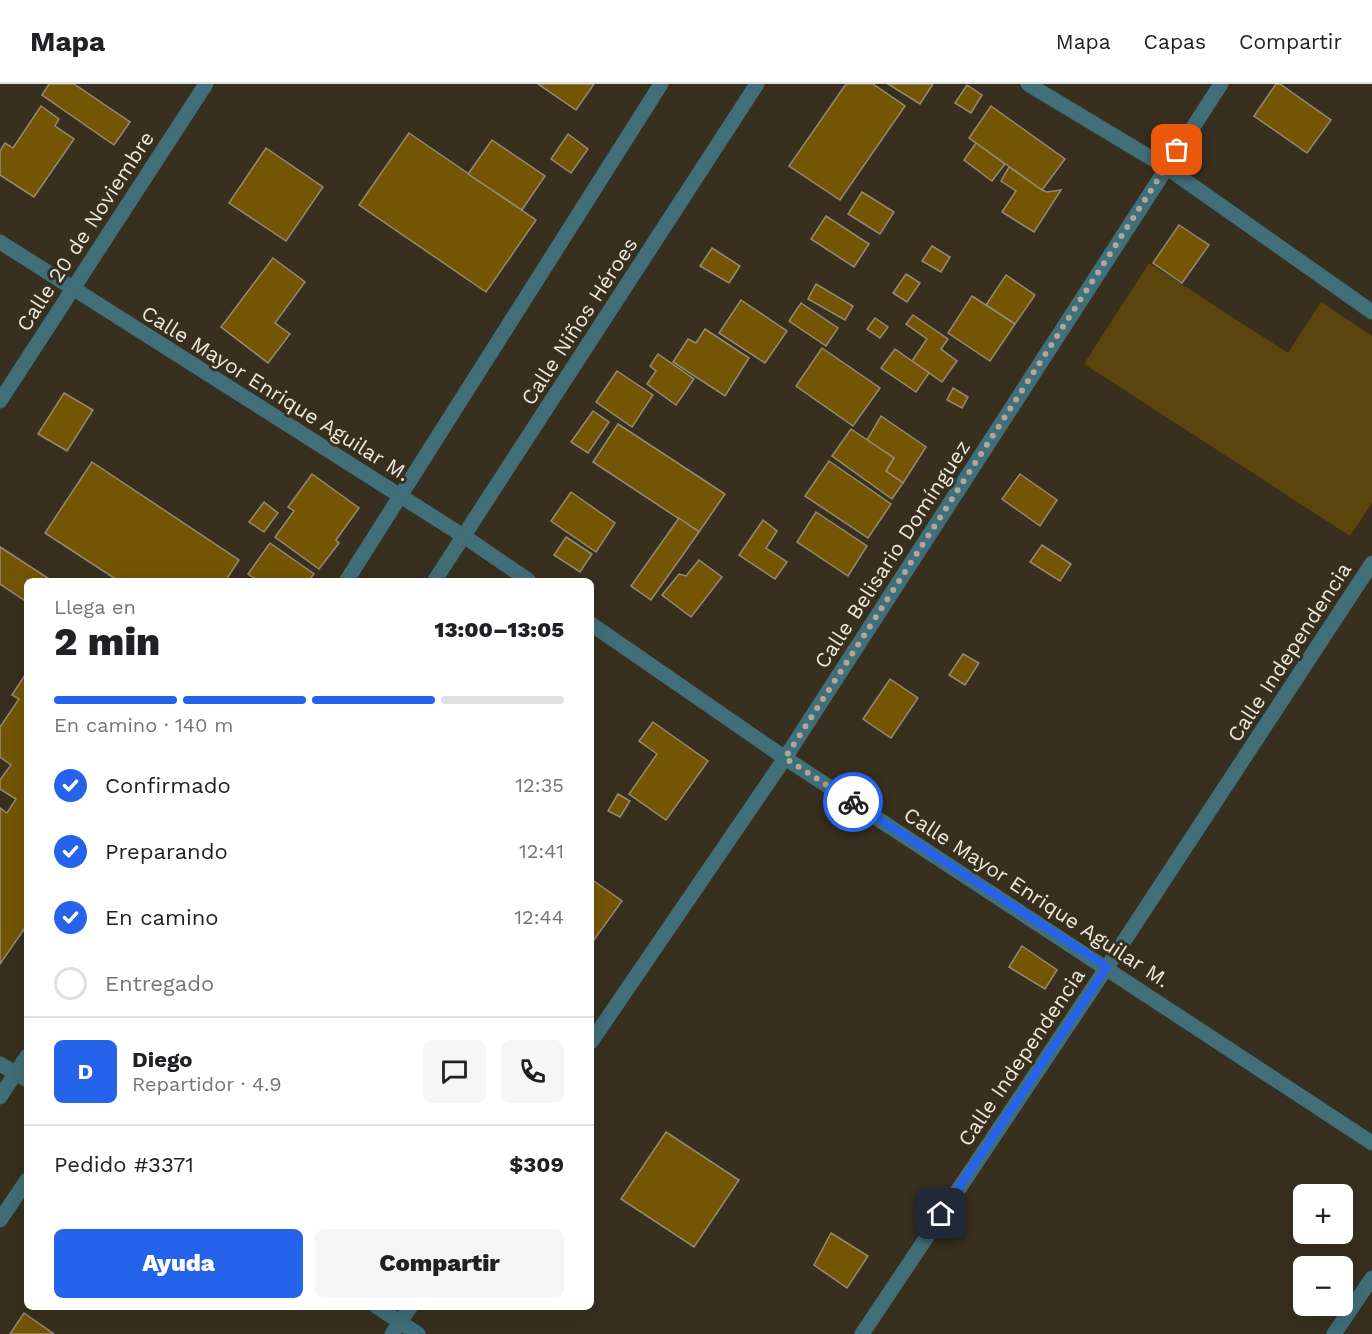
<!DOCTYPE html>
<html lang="es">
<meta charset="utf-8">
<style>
:root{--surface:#fff;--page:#f6f6f6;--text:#202124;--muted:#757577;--line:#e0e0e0;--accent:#2563eb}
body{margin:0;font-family:"Work Sans",sans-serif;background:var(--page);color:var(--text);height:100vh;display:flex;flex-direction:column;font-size:22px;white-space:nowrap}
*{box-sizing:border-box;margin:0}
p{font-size:20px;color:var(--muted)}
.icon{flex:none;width:33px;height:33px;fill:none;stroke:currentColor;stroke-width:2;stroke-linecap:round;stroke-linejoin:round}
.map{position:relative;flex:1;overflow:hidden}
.panel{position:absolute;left:24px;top:494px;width:570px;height:732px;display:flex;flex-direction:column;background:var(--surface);border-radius:9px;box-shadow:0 6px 24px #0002}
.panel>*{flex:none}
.buttons{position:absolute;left:1293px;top:1100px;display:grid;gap:12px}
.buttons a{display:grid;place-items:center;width:60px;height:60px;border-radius:9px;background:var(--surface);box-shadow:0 6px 24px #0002;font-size:30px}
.pin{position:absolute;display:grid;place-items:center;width:51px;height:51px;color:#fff;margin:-26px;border-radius:12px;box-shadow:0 3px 9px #0006}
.courier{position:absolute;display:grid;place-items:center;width:60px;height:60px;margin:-30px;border:4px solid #2563eb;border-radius:50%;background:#fff;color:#222;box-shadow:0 2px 8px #0007}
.headline em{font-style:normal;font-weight:800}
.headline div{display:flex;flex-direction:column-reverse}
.headline{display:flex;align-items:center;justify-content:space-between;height:102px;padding:0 30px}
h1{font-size:39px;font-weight:800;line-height:45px}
.bar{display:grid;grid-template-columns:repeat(4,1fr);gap:9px 6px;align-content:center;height:72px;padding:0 30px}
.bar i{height:8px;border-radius:4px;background:var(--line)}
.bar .selected{background:var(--accent)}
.bar p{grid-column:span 4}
.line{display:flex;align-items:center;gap:15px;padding:0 30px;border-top:2px solid var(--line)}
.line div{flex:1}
.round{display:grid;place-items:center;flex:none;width:63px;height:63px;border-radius:9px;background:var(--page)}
ol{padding:0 30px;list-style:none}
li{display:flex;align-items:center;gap:18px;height:66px}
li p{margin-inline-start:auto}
li .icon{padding:6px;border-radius:50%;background:var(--accent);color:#fff;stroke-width:4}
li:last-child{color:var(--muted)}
li i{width:33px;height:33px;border:3px solid var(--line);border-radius:50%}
.primary-button{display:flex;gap:12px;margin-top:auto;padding:12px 30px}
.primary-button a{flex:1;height:69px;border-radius:9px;background:var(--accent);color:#fff;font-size:24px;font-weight:800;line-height:69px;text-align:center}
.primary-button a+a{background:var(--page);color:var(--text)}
header{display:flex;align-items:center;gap:36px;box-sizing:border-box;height:84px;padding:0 30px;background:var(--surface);border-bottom:2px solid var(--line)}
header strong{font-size:28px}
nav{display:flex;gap:33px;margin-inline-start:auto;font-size:21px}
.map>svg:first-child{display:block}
.green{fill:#5c440d}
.building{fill:#745504;stroke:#958a76;stroke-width:1.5}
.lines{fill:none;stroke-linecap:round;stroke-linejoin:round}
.minor{stroke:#406e79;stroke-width:15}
.tertiary{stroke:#406e79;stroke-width:15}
.done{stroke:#aea79a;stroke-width:6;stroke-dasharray:0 10.8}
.route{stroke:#2563eb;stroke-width:8}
.labels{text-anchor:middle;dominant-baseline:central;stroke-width:6;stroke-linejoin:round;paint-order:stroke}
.street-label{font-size:21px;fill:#ede7dc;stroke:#382f1e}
</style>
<header>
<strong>Mapa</strong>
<nav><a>Mapa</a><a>Capas</a><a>Compartir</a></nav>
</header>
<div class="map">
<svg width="1372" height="1250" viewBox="0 0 1372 1250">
<rect width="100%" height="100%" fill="#382f1e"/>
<polygon class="green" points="1149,179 1288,269 1321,218 1372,252 1372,419 1350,452 1084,280"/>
<g class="building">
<polygon points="49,0 74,0 130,38 114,61 42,11"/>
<polygon points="538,0 594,0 576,26"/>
<polygon points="846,0 873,0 905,22 840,116 789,82"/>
<polygon points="888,0 933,0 920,20"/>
<polygon points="1276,0 1280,0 1331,36 1307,69 1254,32"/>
<polygon points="967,1 982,11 971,29 955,19"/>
<polygon points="41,22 59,35 55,42 74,55 34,113 0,91 0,67 5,59 13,64"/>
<polygon points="991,22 1065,75 1042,106 969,54"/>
<polygon points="409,49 536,136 486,208 359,121"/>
<polygon points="568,50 588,65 571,89 551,75"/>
<polygon points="492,56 545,92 522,126 468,90"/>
<polygon points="976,59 1005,80 992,97 964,76"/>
<polygon points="266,64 323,103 286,157 229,119"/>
<polygon points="1009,83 1042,106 1047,108 1061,106 1034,148 1002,128 1016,107 1001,97"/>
<polygon points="862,108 894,128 880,150 848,130"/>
<polygon points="826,132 869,160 854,183 811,155"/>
<polygon points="1179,141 1209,161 1182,199 1153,179"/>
<polygon points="932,162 950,173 941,188 922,177"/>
<polygon points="712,164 740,182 729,199 700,182"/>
<polygon points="273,174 305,198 275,239 290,250 268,279 221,243"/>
<polygon points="906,190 920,199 907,218 893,209"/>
<polygon points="1006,191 1035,211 1015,240 986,221"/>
<polygon points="816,200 853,222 845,236 808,215"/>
<polygon points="972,212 1015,240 990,277 948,249"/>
<polygon points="741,216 787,247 765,279 719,249"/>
<polygon points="801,219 838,244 826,262 789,237"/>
<polygon points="913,231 948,255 941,265 957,277 942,298 912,277 927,255 906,240"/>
<polygon points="875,234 888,243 880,254 867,245"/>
<polygon points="705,245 749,274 725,312 673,278 688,255 696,259"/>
<polygon points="822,264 880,304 853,342 796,302"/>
<polygon points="895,265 929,289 916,308 881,284"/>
<polygon points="658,270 694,295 676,321 647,300 656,287 650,282"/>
<polygon points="617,287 653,311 632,343 596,318"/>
<polygon points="953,304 968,313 962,324 947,316"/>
<polygon points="64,309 93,326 67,367 38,350"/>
<polygon points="593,327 609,338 588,369 571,358"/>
<polygon points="881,332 926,363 903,399 886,387 894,374 867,356"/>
<polygon points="618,340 725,410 699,448 593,378"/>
<polygon points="851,345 894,374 886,387 903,399 892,415 832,372"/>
<polygon points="829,377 891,420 868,454 805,412"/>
<polygon points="92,378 239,476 226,496 117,496 45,449"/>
<polygon points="312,390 359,424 336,456 339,459 319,485 275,453 294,427 288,423"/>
<polygon points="1020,390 1057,416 1040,442 1002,415"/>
<polygon points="571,408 615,439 596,468 551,437"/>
<polygon points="264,418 278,429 264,448 249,438"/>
<polygon points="816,428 867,462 848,492 797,458"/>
<polygon points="679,434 699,448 651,516 631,502"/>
<polygon points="763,436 777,447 766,464 787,478 775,495 739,471"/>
<polygon points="566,453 592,470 580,488 554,471"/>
<polygon points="270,459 314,490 309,496 257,496 248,490"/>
<polygon points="1042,461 1071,480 1060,497 1030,478"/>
<polygon points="0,463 51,496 27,496 27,518 0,500"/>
<polygon points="699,476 722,493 691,533 662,511 679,490 686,492"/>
<polygon points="963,570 979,579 965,601 949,591"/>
<polygon points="27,588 27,841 0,880 0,724 7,729 16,715 0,705 0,696 11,681 0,673 0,643 19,615 12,611"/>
<polygon points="890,595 918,614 891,654 863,635"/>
<polygon points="653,638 708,677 666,736 629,710 657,670 639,657"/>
<polygon points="618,710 630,717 620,733 608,727"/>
<polygon points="591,795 622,817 591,860"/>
<polygon points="1022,862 1057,886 1045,905 1009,883"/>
<polygon points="666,1048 739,1096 694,1163 621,1115"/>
<polygon points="831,1149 868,1172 847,1204 814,1181"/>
<polygon points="24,1229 54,1250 10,1250"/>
</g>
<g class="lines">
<g class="minor">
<polyline points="1028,0 1166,83 1372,228"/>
<polyline points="0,158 465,453 528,496"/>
<polyline points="0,317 206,0"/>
<polyline points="591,540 785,674 1372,1059"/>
<polyline points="591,958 785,674 1221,0"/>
<polyline points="0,980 27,996"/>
<polyline points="376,1222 418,1250"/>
<polyline points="392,1250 411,1222"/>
<polyline points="862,1250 1107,883 1372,479"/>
<polyline points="1334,1250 1372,1194"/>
</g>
<g class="tertiary">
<polyline points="347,496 661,0"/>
<polyline points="435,496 757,0"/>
<polyline points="0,1013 27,972"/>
<polyline points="0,1136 27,1096"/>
</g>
</g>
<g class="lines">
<polyline class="done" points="853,718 785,674 1177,66"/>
<polyline class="route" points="853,718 1107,883 941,1130"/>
</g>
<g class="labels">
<g class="street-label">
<text transform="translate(85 147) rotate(-57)">Calle 20 de Noviembre</text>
<text transform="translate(579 237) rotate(-57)">Calle Niños Héroes</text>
<text transform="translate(276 309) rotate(32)">Calle Mayor Enrique Aguilar M.</text>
<text transform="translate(892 470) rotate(-57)">Calle Belisario Domínguez</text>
<text transform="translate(1289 568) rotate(-57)">Calle Independencia</text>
<text transform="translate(1037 813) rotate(33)">Calle Mayor Enrique Aguilar M.</text>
<text transform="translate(1021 973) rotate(-56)">Calle Independencia</text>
</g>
</g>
</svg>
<div class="buttons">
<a>+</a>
<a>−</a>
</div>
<div class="pin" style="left:1177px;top:66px;background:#ea580c"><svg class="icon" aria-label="bag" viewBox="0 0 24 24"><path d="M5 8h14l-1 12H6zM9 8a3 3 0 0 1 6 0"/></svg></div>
<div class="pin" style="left:941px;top:1130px;background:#1f2937"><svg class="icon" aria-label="home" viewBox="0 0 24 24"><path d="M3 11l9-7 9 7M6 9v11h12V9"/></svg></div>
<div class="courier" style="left:853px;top:718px"><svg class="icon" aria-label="bike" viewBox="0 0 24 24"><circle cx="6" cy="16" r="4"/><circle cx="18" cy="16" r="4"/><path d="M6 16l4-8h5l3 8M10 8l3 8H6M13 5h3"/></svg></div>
<section class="panel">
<div class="headline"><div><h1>2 min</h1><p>Llega en</p></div><em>13:00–13:05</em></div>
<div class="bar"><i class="selected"></i><i class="selected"></i><i class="selected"></i><i></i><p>En camino · 140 m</p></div>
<ol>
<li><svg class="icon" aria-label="check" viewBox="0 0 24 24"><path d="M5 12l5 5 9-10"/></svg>Confirmado<p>12:35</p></li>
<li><svg class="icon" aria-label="check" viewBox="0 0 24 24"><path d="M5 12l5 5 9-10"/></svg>Preparando<p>12:41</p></li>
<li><svg class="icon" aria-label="check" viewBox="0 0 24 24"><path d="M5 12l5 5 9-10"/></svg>En camino<p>12:44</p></li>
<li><i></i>Entregado</li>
</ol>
<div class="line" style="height:108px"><b class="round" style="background:var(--accent);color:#fff">D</b><div><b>Diego</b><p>Repartidor · 4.9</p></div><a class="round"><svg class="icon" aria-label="chat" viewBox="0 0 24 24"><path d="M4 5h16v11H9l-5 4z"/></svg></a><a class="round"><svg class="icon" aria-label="phone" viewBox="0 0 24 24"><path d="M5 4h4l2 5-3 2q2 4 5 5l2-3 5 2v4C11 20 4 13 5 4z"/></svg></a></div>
<div class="line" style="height:78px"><div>Pedido #3371</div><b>$309</b></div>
<div class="primary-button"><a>Ayuda</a><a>Compartir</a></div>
</section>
</div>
